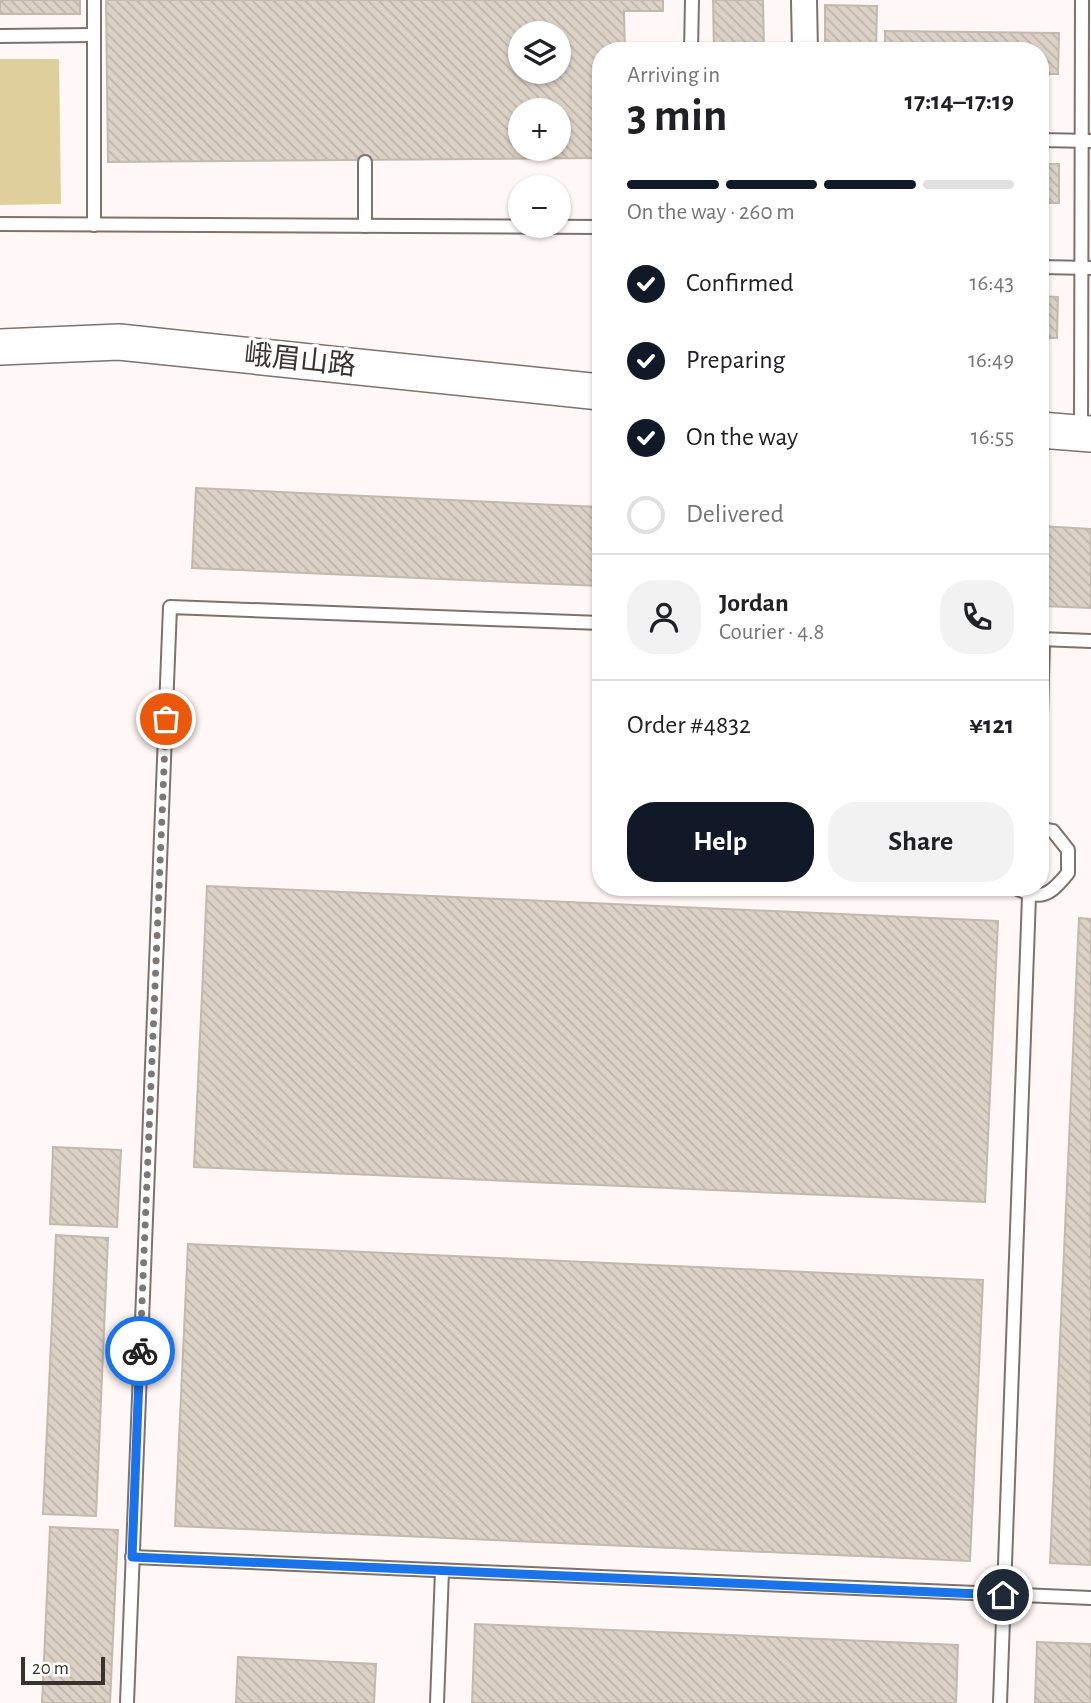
<!DOCTYPE html>
<meta charset="utf-8">
<style>
:root{--surface:#fff;--page:#f2f2f2;--text:#202124;--muted:#757577;--line:#e0e0e0;--accent:#111827}
body{margin:0;font-family:"Alegreya Sans","Noto Sans SC",sans-serif;background:var(--page);color:var(--text);height:100vh;display:flex;flex-direction:column;font-size:26px;white-space:nowrap}
*{box-sizing:border-box;margin:0}
p{font-size:23px;color:var(--muted)}
.icon{flex:none;width:38px;height:38px;fill:none;stroke:currentColor;stroke-width:2;stroke-linecap:round;stroke-linejoin:round}
.map{position:relative;flex:1;overflow:hidden}
.drawer{position:absolute;left:592px;top:42px;width:457px;height:854px;display:flex;flex-direction:column;background:var(--surface);border-radius:28px;box-shadow:0 2px 5px #0004}
.drawer>*{flex:none}
.fabs{position:absolute;left:508px;top:21px;display:grid;gap:14px}
.fabs a{display:grid;place-items:center;width:63px;height:63px;border-radius:50%;background:var(--surface);box-shadow:0 2px 5px #0004;font-size:35px}
.scale{position:absolute;left:21px;bottom:18px;width:84px;box-sizing:border-box;padding-left:7px;border:4px solid #393330;border-top:0;font-size:19px;line-height:24px;white-space:nowrap;color:#393330;-webkit-text-stroke:5px #fff;paint-order:stroke}
.pin{position:absolute;display:grid;place-items:center;width:60px;height:60px;color:#fff;margin:-30px;border:4px solid #fff;border-radius:50%;box-shadow:0 2px 7px #0007}
.courier{position:absolute;display:grid;place-items:center;width:70px;height:70px;margin:-35px;border:5px solid #1a73e8;border-radius:50%;background:#fff;color:#222;box-shadow:0 2px 9px #0007}
.headline em{font-style:normal;font-weight:700}
.headline div{display:flex;flex-direction:column-reverse}
.headline{display:flex;align-items:center;justify-content:space-between;height:119px;padding:0 35px}
h1{font-size:46px;font-weight:700;line-height:52px}
.bar{display:grid;grid-template-columns:repeat(4,1fr);gap:10px 7px;align-content:center;height:84px;padding:0 35px}
.bar i{height:9px;border-radius:5px;background:var(--line)}
.bar .current{background:var(--accent)}
.bar p{grid-column:span 4}
.line{display:flex;align-items:center;gap:18px;padding:0 35px;border-top:2px solid var(--line)}
.line div{flex:1}
.round{display:grid;place-items:center;flex:none;width:74px;height:74px;border-radius:28px;background:var(--page)}
ol{padding:0 35px;list-style:none}
li{display:flex;align-items:center;gap:21px;height:77px}
li p{margin-inline-start:auto}
li .icon{padding:7px;border-radius:50%;background:var(--accent);color:#fff;stroke-width:4}
li:last-child{color:var(--muted)}
li i{width:38px;height:38px;border:4px solid var(--line);border-radius:50%}
.button{display:flex;gap:14px;margin-top:auto;padding:14px 35px}
.button a{flex:1;height:80px;border-radius:28px;background:var(--accent);color:#fff;font-size:28px;font-weight:700;line-height:80px;text-align:center}
.button a+a{background:var(--page);color:var(--text)}
.map>svg:first-child{display:block}
.grass{fill:#dfd09b}
.building{fill:url(#building-back-hatch);stroke:#c4b9ad;stroke-width:2;fill-rule:evenodd}
.lines{fill:none;stroke-linecap:round;stroke-linejoin:round}
.lane-casing{stroke:#7f716b;stroke-width:16}
.street-casing{stroke:#7f716b;stroke-width:28}
.secondary-casing{stroke:#7f716b;stroke-width:38}
.lane{stroke:#fff;stroke-width:12}
.street{stroke:#fff;stroke-width:24}
.secondary{stroke:#fff;stroke-width:35}
.done{stroke:#7e7875;stroke-width:7;stroke-dasharray:0 12.6}
.route{stroke:#1a73e8;stroke-width:9}
.labels{text-anchor:middle;dominant-baseline:central;stroke-width:7;stroke-linejoin:round;paint-order:stroke}
.street-label{font-size:28px;fill:#393330;stroke:#fff}
</style>
<div class="map">
<svg width="1091" height="1703" viewBox="0 0 1091 1703">
<defs>
<pattern id="building-back-hatch" width="6" height="6" patternUnits="userSpaceOnUse" patternTransform="scale(1.75)"><rect width="6" height="6" fill="#dcd1c5"/><path d="M-1 5l2 2M0 0l6 6M5-1l2 2" fill="none" stroke="#beb4aa"/></pattern>
</defs>
<rect width="100%" height="100%" fill="#fff8f6"/>
<polygon class="grass" points="0,59 59,59 61,204 0,205"/>
<g class="building">
<rect x="0" y="0" width="80" height="14"/>
<path d="M 106,0 L 663,0 L 663,11 L 624,11 L 625,51 L 600,51 L 600,158 L 108,162 ZM 520,33 L 558,33 L 558,72 L 520,72 ZM 520,110 L 558,110 L 558,149 L 520,149 Z"/>
<polygon points="713,0 763,0 764,51 714,51"/>
<polygon points="825,5 877,6 876,51 825,51"/>
<polygon points="885,31 1059,33 1058,74 1040,74 1040,51 885,51"/>
<rect x="1040" y="164" width="19" height="39"/>
<polygon points="1040,296 1058,297 1057,338 1040,338"/>
<polygon points="196,488 600,507 600,586 192,568"/>
<polygon points="1040,526 1091,529 1091,608 1040,606"/>
<polygon points="207,886 998,921 985,1202 194,1167"/>
<polygon points="1079,918 1091,919 1091,1565 1050,1563"/>
<polygon points="53,1147 121,1150 117,1227 50,1224"/>
<polygon points="56,1235 108,1238 96,1516 43,1514"/>
<polygon points="188,1244 983,1280 970,1561 175,1526"/>
<polygon points="50,1527 118,1530 110,1703 42,1703"/>
<polygon points="475,1624 958,1645 956,1703 472,1703"/>
<polygon points="1037,1642 1091,1644 1091,1703 1035,1703"/>
<polygon points="238,1657 376,1664 374,1703 236,1703"/>
</g>
<g class="lines">
<g class="lane-casing">
<g id="lane">
<polyline points="94,0 94,225"/>
<polyline points="0,36 94,35"/>
<polyline points="691,51 692,0"/>
<polyline points="1040,140 1091,141"/>
<polyline points="365,162 365,226"/>
<polyline points="0,224 600,227"/>
<polyline points="1040,267 1091,268"/>
<polyline points="1081,430 1082,0"/>
<polyline points="1040,639 1091,641"/>
<polyline points="1040,753 1043,639"/>
<path d="M 1014,887 C 1041,902 1050,895 1068,873 L 1068,850 L 1053,831 L 1040,829"/>
<polyline points="132,1557 1091,1598"/>
<polyline points="127,1703 170,607 600,623"/>
<polyline points="437,1703 442,1571"/>
<polyline points="1000,1703 1029,896"/>
</g>
</g>
<g class="street-casing">
<polyline id="street" points="804,0 805,51"/>
</g>
<g class="secondary-casing">
<g id="secondary">
<polyline points="0,347 119,342 600,392"/>
<polyline points="1040,430 1091,434"/>
</g>
</g>
<use href="#lane" class="lane"/>
<use href="#street" class="street"/>
<use href="#secondary" class="secondary"/>
</g>
<g class="lines">
<polyline class="done" points="140,1351 166,719"/>
<polyline class="route" points="140,1351 132,1557 1003,1595"/>
</g>
<g class="labels">
<g class="street-label">
<text transform="translate(300 361) rotate(6)">峨眉山路</text>
</g>
</g>
</svg>
<div class="fabs">
<a><svg class="icon" aria-label="layers" viewBox="0 0 24 24"><path d="M12 4l9 5-9 5-9-5zM3 14l9 5 9-5"/></svg></a>
<a>+</a>
<a>−</a>
</div>
<div class="scale">20 m</div>
<div class="pin" style="left:166px;top:719px;background:#ea580c"><svg class="icon" aria-label="bag" viewBox="0 0 24 24"><path d="M5 8h14l-1 12H6zM9 8a3 3 0 0 1 6 0"/></svg></div>
<div class="pin" style="left:1003px;top:1595px;background:#1f2937"><svg class="icon" aria-label="home" viewBox="0 0 24 24"><path d="M3 11l9-7 9 7M6 9v11h12V9"/></svg></div>
<div class="courier" style="left:140px;top:1351px"><svg class="icon" aria-label="bike" viewBox="0 0 24 24"><circle cx="6" cy="16" r="4"/><circle cx="18" cy="16" r="4"/><path d="M6 16l4-8h5l3 8M10 8l3 8H6M13 5h3"/></svg></div>
<section class="drawer">
<div class="headline"><div><h1>3 min</h1><p>Arriving in</p></div><em>17:14–17:19</em></div>
<div class="bar"><i class="current"></i><i class="current"></i><i class="current"></i><i></i><p>On the way · 260 m</p></div>
<ol>
<li><svg class="icon" aria-label="check" viewBox="0 0 24 24"><path d="M5 12l5 5 9-10"/></svg>Confirmed<p>16:43</p></li>
<li><svg class="icon" aria-label="check" viewBox="0 0 24 24"><path d="M5 12l5 5 9-10"/></svg>Preparing<p>16:49</p></li>
<li><svg class="icon" aria-label="check" viewBox="0 0 24 24"><path d="M5 12l5 5 9-10"/></svg>On the way<p>16:55</p></li>
<li><i></i>Delivered</li>
</ol>
<div class="line" style="height:126px"><a class="round"><svg class="icon" aria-label="person" viewBox="0 0 24 24"><circle cx="12" cy="8" r="4"/><path d="M4 21q1-7 8-7t8 7"/></svg></a><div><b>Jordan</b><p>Courier · 4.8</p></div><a class="round"><svg class="icon" aria-label="phone" viewBox="0 0 24 24"><path d="M5 4h4l2 5-3 2q2 4 5 5l2-3 5 2v4C11 20 4 13 5 4z"/></svg></a></div>
<div class="line" style="height:91px"><div>Order #4832</div><b>¥121</b></div>
<div class="button"><a>Help</a><a>Share</a></div>
</section>
</div>
